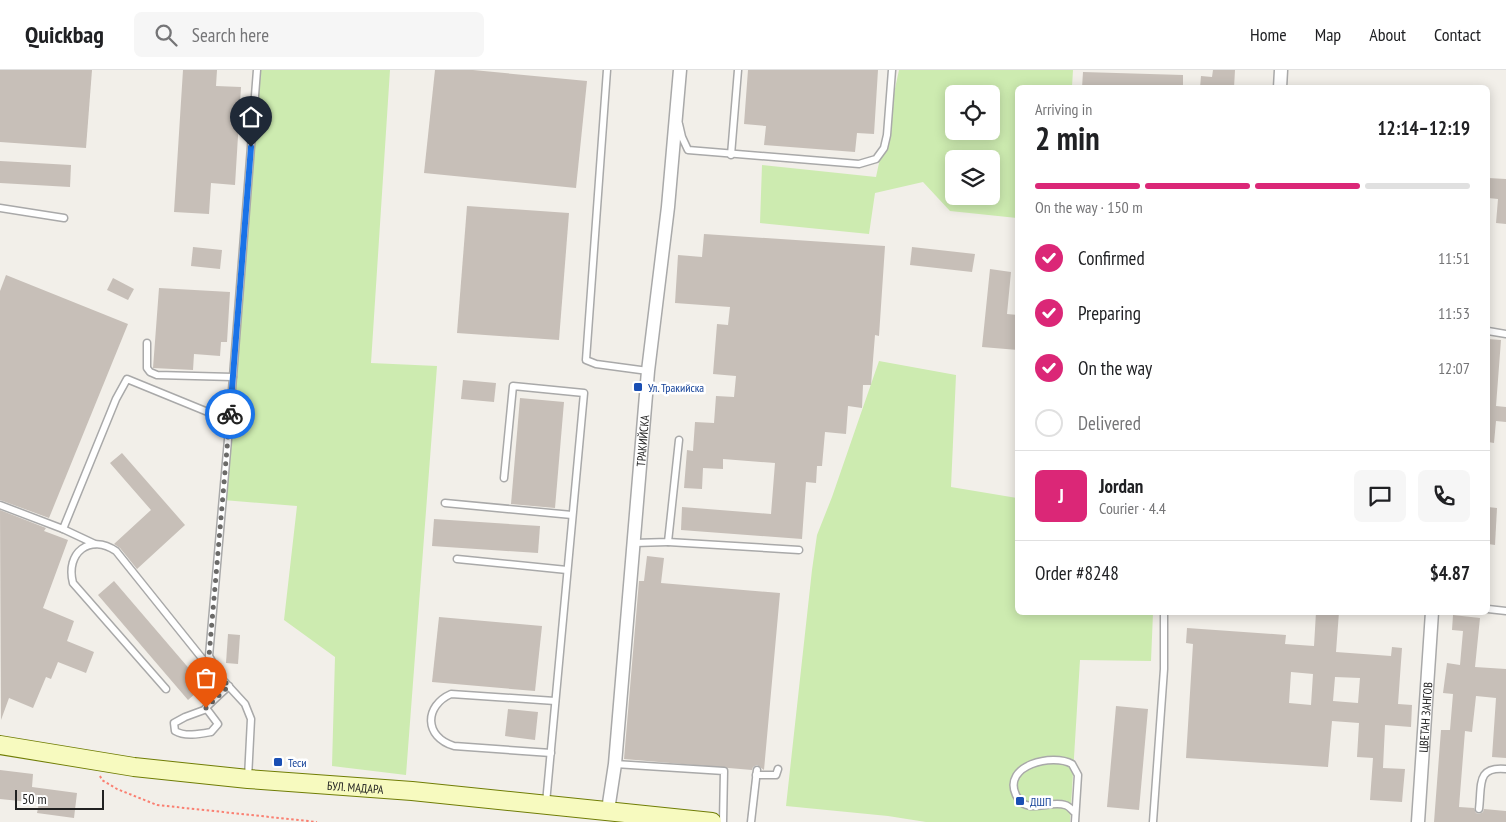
<!DOCTYPE html>
<meta charset="utf-8">
<style>
:root{--surface:#fff;--page:#f6f6f6;--text:#202124;--muted:#757577;--line:#e0e0e0;--accent:#db2777}
body{margin:0;font-family:"PT Sans Narrow",sans-serif;background:var(--page);color:var(--text);height:100vh;display:flex;flex-direction:column;font-size:19px;white-space:nowrap}
*{box-sizing:border-box;margin:0}
p{font-size:16px;color:var(--muted)}
.icon{flex:none;width:28px;height:28px;fill:none;stroke:currentColor;stroke-width:2;stroke-linecap:round;stroke-linejoin:round}
.map{position:relative;flex:1;overflow:hidden}
.drawer{position:absolute;left:1015px;top:15px;width:475px;height:530px;display:flex;flex-direction:column;background:var(--surface);border-radius:8px;box-shadow:0 2px 12px #0003}
.drawer>*{flex:none}
.tools{position:absolute;left:945px;top:15px;display:grid;gap:10px}
.tools a{display:grid;place-items:center;width:55px;height:55px;border-radius:8px;background:var(--surface);box-shadow:0 2px 12px #0003;font-size:25px}
.scale{position:absolute;left:15px;bottom:12px;width:89px;box-sizing:border-box;padding-left:5px;border:2px solid #222;border-top:0;font-size:14px;line-height:18px;white-space:nowrap;color:#222;-webkit-text-stroke:4px #fff;paint-order:stroke}
.pin{position:absolute;display:grid;place-items:center;width:42px;height:42px;color:#fff;margin:-51px -21px;border-radius:50% 50% 50% 0;rotate:-45deg;box-shadow:0 0 5px #0007}
.pin .icon{rotate:45deg}
.courier{position:absolute;display:grid;place-items:center;width:50px;height:50px;margin:-25px;border:4px solid #1a73e8;border-radius:50%;background:#fff;color:#222;box-shadow:0 1px 6px #0007}
.headline em{font-style:normal;font-weight:700}
.headline div{display:flex;flex-direction:column-reverse}
.headline{display:flex;align-items:center;justify-content:space-between;height:85px;padding:0 20px}
h1{font-size:32px;font-weight:700;line-height:38px}
.bar{display:grid;grid-template-columns:repeat(4,1fr);gap:8px 5px;align-content:center;height:60px;padding:0 20px}
.bar i{height:6px;border-radius:4px;background:var(--line)}
.bar .selected{background:var(--accent)}
.bar p{grid-column:span 4}
.line{display:flex;align-items:center;gap:12px;padding:0 20px;border-top:1px solid var(--line)}
.line div{flex:1}
.round{display:grid;place-items:center;flex:none;width:52px;height:52px;border-radius:8px;background:var(--page)}
ol{padding:0 20px;list-style:none}
li{display:flex;align-items:center;gap:15px;height:55px}
li p{margin-inline-start:auto}
li .icon{padding:5px;border-radius:50%;background:var(--accent);color:#fff;stroke-width:4}
li:last-child{color:var(--muted)}
li i{width:28px;height:28px;border:2px solid var(--line);border-radius:50%}
header{display:flex;align-items:center;gap:30px;box-sizing:border-box;height:70px;padding:0 25px;background:var(--surface);border-bottom:1px solid var(--line)}
header strong{font-size:24px}
nav{display:flex;gap:28px;margin-inline-start:auto;font-size:18px}
.search{width:350px;height:45px;background:var(--page);display:flex;align-items:center;gap:12px;box-sizing:border-box;padding:0 18px;border-radius:8px;color:var(--muted);font-size:19px}
.map>svg:first-child{display:block}
.grass{fill:#cdebb0;fill-rule:evenodd}
.building{fill:#c7bfb8;fill-rule:evenodd}
.lines{fill:none;stroke-linecap:round;stroke-linejoin:round}
.service-casing{stroke:#a9a9a9;stroke-width:9}
.minor-casing{stroke:#a9a9a9;stroke-width:15}
.secondary-casing{stroke:#707d05;stroke-width:20}
.path{stroke:#fa8072;stroke-width:2;stroke-dasharray:2.5 2.5;stroke-linecap:butt}
.service{stroke:#fff;stroke-width:6}
.minor{stroke:#fff;stroke-width:12}
.secondary{stroke:#f7fabf;stroke-width:18}
.done{stroke:#6b6a68;stroke-width:5;stroke-dasharray:0 9}
.route{stroke:#1a73e8;stroke-width:6}
.transit-dot{fill:#1a4fb4;stroke:#fff;stroke-width:2}
.labels{text-anchor:middle;dominant-baseline:central;stroke-width:5;stroke-linejoin:round;paint-order:stroke}
.transit-label{font-size:12px;fill:#164399;stroke:#fff;text-anchor:start}
.street-label{font-size:12px;fill:#222;stroke:#fff}
</style>
<header>
<strong>Quickbag</strong>
<div class="search"><svg class="icon" aria-label="search" viewBox="0 0 24 24"><circle cx="10" cy="10" r="6"/><path d="M15 15l6 6"/></svg>Search here</div>
<nav><a>Home</a><a>Map</a><a>About</a><a>Contact</a></nav>
</header>
<div class="map">
<svg width="1506" height="752" viewBox="0 0 1506 752">
<rect width="100%" height="100%" fill="#f2efe9"/>
<g class="grass">
<polygon points="257,0 390,0 371,293 437,296 406,705 332,696 335,587 284,550 297,436 223,430"/>
<path d="M 899,0 L 1073,0 L 1072,17 L 1018,18 L 1017,148 L 950,141 L 923,112 L 875,123 L 869,164 L 760,153 L 762,95 L 876,107 ZM 954,24 L 991,24 L 991,61 L 954,61 ZM 954,89 L 991,89 L 991,126 L 954,126 Z"/>
<polygon points="879,291 956,305 951,417 1017,428 1018,542 1153,543 1151,591 1080,590 1070,752 926,752 888,746 786,736 812,500 817,465 832,427"/>
</g>
<g class="building">
<polygon points="0,0 92,0 86,78 0,72"/>
<polygon points="183,0 217,0 216,16 241,17 235,115 211,113 209,144 174,142"/>
<polygon points="435,0 473,0 587,11 576,118 424,103"/>
<polygon points="748,0 878,0 874,64 857,63 855,82 764,75 766,56 744,54"/>
<polygon points="1213,0 1235,0 1234,18 1200,18 1201,6 1212,7"/>
<polygon points="1083,2 1183,5 1183,18 1082,18"/>
<polygon points="0,91 71,95 70,117 0,113"/>
<polygon points="1488,108 1506,109 1506,154 1496,153 1498,129 1488,128"/>
<polygon points="467,136 569,143 559,270 457,263"/>
<polygon points="704,164 885,176 879,266 875,265 871,315 863,315 862,338 848,336 846,364 825,362 822,396 817,396 816,413 806,412 802,469 681,460 682,437 771,444 775,393 723,389 723,399 703,398 702,419 684,418 687,380 693,381 695,352 714,353 716,326 734,327 736,306 713,304 717,254 728,255 730,237 675,233 678,185 702,187"/>
<polygon points="193,177 222,180 220,199 191,196"/>
<polygon points="912,177 975,184 972,202 910,195"/>
<polygon points="990,199 1011,202 1007,244 1018,245 1018,280 982,277"/>
<polygon points="6,205 128,254 49,448 0,430 0,221"/>
<polygon points="113,208 134,219 128,230 107,220"/>
<polygon points="159,218 230,222 227,272 221,272 220,286 194,284 193,300 153,298"/>
<polygon points="1488,269 1501,270 1496,336 1506,337 1506,352 1496,351 1494,373 1488,372"/>
<polygon points="463,310 496,313 494,332 461,329"/>
<polygon points="520,328 564,332 555,438 511,434"/>
<polygon points="122,383 185,455 137,499 120,478 114,474 151,440 110,393"/>
<polygon points="1488,437 1497,438 1495,475 1488,474"/>
<polygon points="0,440 46,458 44,461 68,470 43,538 74,551 67,571 94,582 86,603 58,592 51,609 46,607 33,638 9,628 1,650"/>
<polygon points="434,449 540,456 538,483 432,476"/>
<polygon points="647,486 664,488 661,513 780,523 764,700 757,695 753,697 752,700 624,689 639,511 644,511"/>
<polygon points="114,511 204,616 188,630 98,525"/>
<path d="M 1316,542 L 1339,542 L 1336,582 L 1391,586 L 1392,577 L 1402,578 L 1398,634 L 1412,635 L 1411,657 L 1385,655 L 1383,698 L 1405,699 L 1402,732 L 1370,730 L 1373,688 L 1357,687 L 1359,653 L 1332,651 L 1328,697 L 1186,688 L 1193,574 L 1186,573 L 1187,558 L 1286,565 L 1285,574 L 1314,576 ZM 1291,602 L 1313,604 L 1311,635 L 1289,633 ZM 1335,607 L 1360,608 L 1358,633 L 1333,631 Z"/>
<polygon points="1453,545 1480,548 1475,597 1506,599 1506,688 1492,687 1496,628 1476,626 1472,662 1465,661 1459,737 1474,738 1476,743 1479,744 1483,742 1484,739 1506,741 1506,752 1434,752 1441,660 1450,660 1453,624 1443,623 1447,593 1460,595 1463,561 1452,560"/>
<polygon points="439,547 542,556 535,621 432,612"/>
<polygon points="228,564 240,565 238,594 226,593"/>
<polygon points="1116,636 1148,639 1139,740 1107,737"/>
<polygon points="508,639 538,642 535,670 505,666"/>
<polygon points="0,700 33,704 32,717 77,723 74,748 37,743 39,733 0,729"/>
</g>
<g class="lines">
<g class="service-casing">
<g id="service">
<polyline points="607,0 586,290 596,294 648,301"/>
<polyline points="679,54 682,67 688,80 859,94 876,89 884,78 887,65 892,0"/>
<polyline points="731,85 738,0"/>
<polyline points="0,138 64,148"/>
<polyline points="1488,261 1506,264"/>
<polyline points="147,273 147,298 150,302 157,305 233,307"/>
<polyline points="229,358 257,0"/>
<polyline points="504,408 513,316 584,323 546,733"/>
<polyline points="445,433 572,445"/>
<polyline points="0,435 63,459 95,474"/>
<polyline points="63,459 116,329 127,309 220,347 229,358 209,586 222,609 245,634 251,649 248,708"/>
<polyline points="668,472 799,480"/>
<polyline points="634,473 668,472 679,370"/>
<polyline points="457,489 567,500"/>
<polyline points="1488,539 1506,541"/>
<path d="M 166,619 L 73,513 C 65,483 90,463 116,481 L 201,587 L 214,601"/>
<path d="M 206,638 L 218,654 L 211,662 C 200,664 185,667 175,661 L 174,653 L 185,647 L 204,640 C 212,631 220,624 229,616"/>
<path d="M 551,683 L 454,676 C 424,667 424,636 451,624 L 555,631"/>
<polyline points="615,694 724,701 723,752"/>
<polyline points="756,705 776,705 778,699"/>
<path d="M 1479,739 C 1482,715 1476,696 1506,699"/>
<path d="M 1074,742 C 1072,740 1069,736 1065,735 C 1048,730 1026,746 1016,725 C 1002,695 1053,683 1072,694 L 1078,705 L 1075,752"/>
<polyline points="751,752 757,700"/>
<polyline points="1153,752 1164,599 1164,542"/>
</g>
</g>
<g class="minor-casing">
<g id="minor">
<polyline points="1280,18 1281,0"/>
<path id="s1" d="M 608,740 L 615,694 L 648,301 L 668,137 L 680,0"/>
<path id="s2" d="M 1418,752 L 1432,542"/>
</g>
</g>
<g class="secondary-casing">
<g id="secondary">
<path id="s3" d="M 0,675 L 134,697 L 248,709 L 412,721 L 712,752"/>
</g>
</g>
<polyline class="path" points="100,706 102,710 117,719 157,735 317,752"/>
<use href="#service" class="service"/>
<use href="#minor" class="minor"/>
<use href="#secondary" class="secondary"/>
</g>
<g class="lines">
<polyline class="done" points="206,638 229,616 222,609 209,586 230,344"/>
<polyline class="route" points="230,344 251,77"/>
</g>
<g class="transit-dot">
<rect x="633" y="312" width="10" height="10" rx="2.5"/>
<rect x="273" y="687" width="10" height="10" rx="2.5"/>
<rect x="1015" y="726" width="10" height="10" rx="2.5"/>
</g>
<g class="labels">
<g class="transit-label">
<text x="648" y="317">Ул. Тракийска</text>
<text x="288" y="692">Теси</text>
<text x="1030" y="731">ДШП</text>
</g>
<g class="street-label">
<text stroke="none"><textPath href="#s1" startOffset="371">ТРАКИЙСКА</textPath></text>
<text stroke="none"><textPath href="#s2" startOffset="105">ЦВЕТАН ЗАНГОВ</textPath></text>
<text stroke="none"><textPath href="#s3" startOffset="358">БУЛ. МАДАРА</textPath></text>
</g>
</g>
</svg>
<div class="tools">
<a><svg class="icon" aria-label="locate" viewBox="0 0 24 24"><circle cx="12" cy="12" r="6"/><path d="M12 2v4M12 18v4M2 12h4M18 12h4"/></svg></a>
<a><svg class="icon" aria-label="layers" viewBox="0 0 24 24"><path d="M12 4l9 5-9 5-9-5zM3 14l9 5 9-5"/></svg></a>
</div>
<div class="scale">50 m</div>
<div class="pin" style="left:206px;top:638px;background:#ea580c"><svg class="icon" aria-label="bag" viewBox="0 0 24 24"><path d="M5 8h14l-1 12H6zM9 8a3 3 0 0 1 6 0"/></svg></div>
<div class="pin" style="left:251px;top:77px;background:#1f2937"><svg class="icon" aria-label="home" viewBox="0 0 24 24"><path d="M3 11l9-7 9 7M6 9v11h12V9"/></svg></div>
<div class="courier" style="left:230px;top:344px"><svg class="icon" aria-label="bike" viewBox="0 0 24 24"><circle cx="6" cy="16" r="4"/><circle cx="18" cy="16" r="4"/><path d="M6 16l4-8h5l3 8M10 8l3 8H6M13 5h3"/></svg></div>
<section class="drawer">
<div class="headline"><div><h1>2 min</h1><p>Arriving in</p></div><em>12:14–12:19</em></div>
<div class="bar"><i class="selected"></i><i class="selected"></i><i class="selected"></i><i></i><p>On the way · 150 m</p></div>
<ol>
<li><svg class="icon" aria-label="check" viewBox="0 0 24 24"><path d="M5 12l5 5 9-10"/></svg>Confirmed<p>11:51</p></li>
<li><svg class="icon" aria-label="check" viewBox="0 0 24 24"><path d="M5 12l5 5 9-10"/></svg>Preparing<p>11:53</p></li>
<li><svg class="icon" aria-label="check" viewBox="0 0 24 24"><path d="M5 12l5 5 9-10"/></svg>On the way<p>12:07</p></li>
<li><i></i>Delivered</li>
</ol>
<div class="line" style="height:90px"><b class="round" style="background:var(--accent);color:#fff">J</b><div><b>Jordan</b><p>Courier · 4.4</p></div><a class="round"><svg class="icon" aria-label="chat" viewBox="0 0 24 24"><path d="M4 5h16v11H9l-5 4z"/></svg></a><a class="round"><svg class="icon" aria-label="phone" viewBox="0 0 24 24"><path d="M5 4h4l2 5-3 2q2 4 5 5l2-3 5 2v4C11 20 4 13 5 4z"/></svg></a></div>
<div class="line" style="height:65px"><div>Order #8248</div><b>$4.87</b></div>
</section>
</div>
